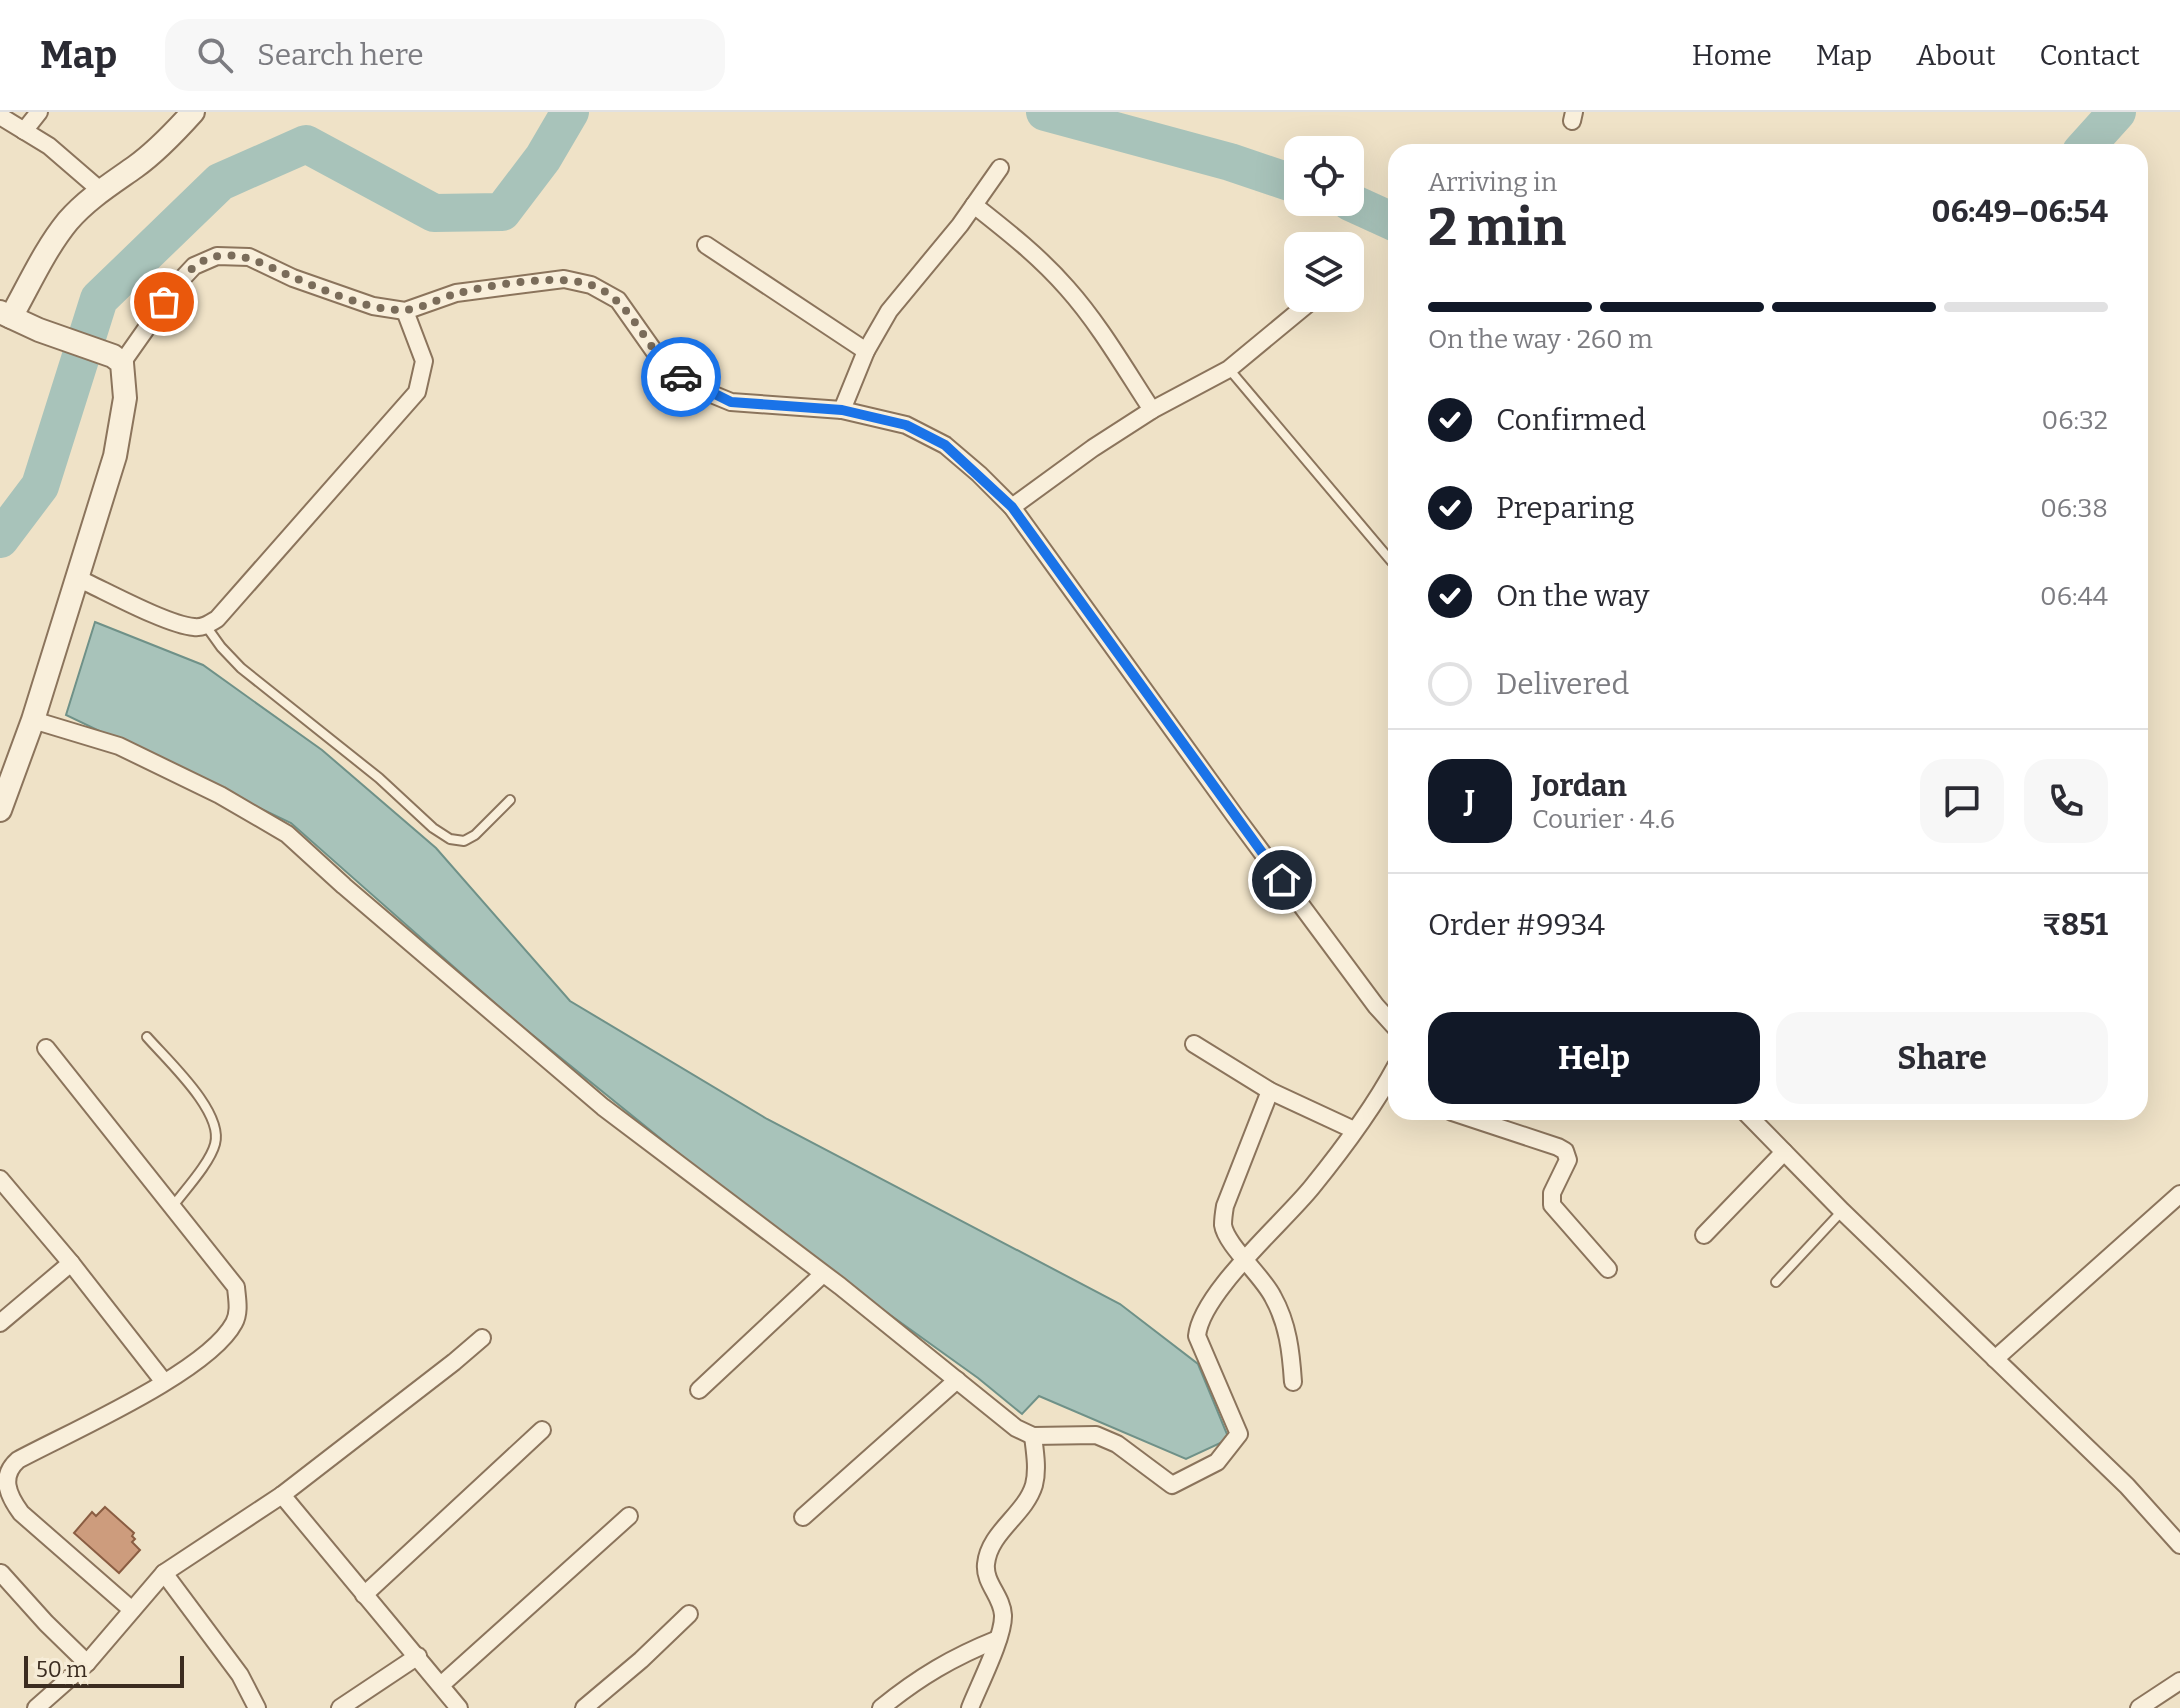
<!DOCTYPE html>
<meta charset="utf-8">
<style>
:root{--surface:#fff;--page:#f7f7f7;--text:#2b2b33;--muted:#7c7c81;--line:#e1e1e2;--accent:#111827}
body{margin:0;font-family:Bitter,serif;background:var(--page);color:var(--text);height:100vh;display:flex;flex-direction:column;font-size:30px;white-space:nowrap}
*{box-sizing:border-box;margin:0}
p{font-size:26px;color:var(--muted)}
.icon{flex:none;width:44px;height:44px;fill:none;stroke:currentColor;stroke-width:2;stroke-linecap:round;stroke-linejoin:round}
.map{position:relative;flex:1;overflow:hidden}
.panel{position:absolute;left:1388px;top:32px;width:760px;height:976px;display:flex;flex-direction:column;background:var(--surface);border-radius:24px;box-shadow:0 8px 32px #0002}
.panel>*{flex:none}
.fabs{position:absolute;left:1284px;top:24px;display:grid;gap:16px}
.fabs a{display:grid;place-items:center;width:80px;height:80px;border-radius:16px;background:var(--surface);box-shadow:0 8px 32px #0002;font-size:40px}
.scale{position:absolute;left:24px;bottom:20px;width:160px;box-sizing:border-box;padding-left:8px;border:4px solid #3b2c20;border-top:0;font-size:22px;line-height:28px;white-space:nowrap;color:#3b2c20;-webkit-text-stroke:6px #f6ecd7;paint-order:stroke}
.pin{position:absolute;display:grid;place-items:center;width:68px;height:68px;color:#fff;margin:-34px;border:4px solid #fff;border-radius:50%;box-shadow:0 2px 8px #0007}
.courier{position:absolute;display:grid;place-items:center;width:80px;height:80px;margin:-40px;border:6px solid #1a73e8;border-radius:50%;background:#fff;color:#222;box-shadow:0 2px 10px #0007}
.overview em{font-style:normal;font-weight:700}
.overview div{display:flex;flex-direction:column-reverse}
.overview{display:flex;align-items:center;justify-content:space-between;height:136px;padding:0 40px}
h1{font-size:52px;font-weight:700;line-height:60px}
.bar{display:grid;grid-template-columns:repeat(4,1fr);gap:12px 8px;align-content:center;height:96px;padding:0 40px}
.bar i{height:10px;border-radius:6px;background:var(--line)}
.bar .active{background:var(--accent)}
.bar p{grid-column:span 4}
.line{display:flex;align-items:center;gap:20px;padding:0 40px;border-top:2px solid var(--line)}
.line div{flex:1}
.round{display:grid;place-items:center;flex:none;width:84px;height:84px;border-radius:24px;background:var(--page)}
ol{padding:0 40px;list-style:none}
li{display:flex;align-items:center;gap:24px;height:88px}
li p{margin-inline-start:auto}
li .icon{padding:8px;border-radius:50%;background:var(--accent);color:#fff;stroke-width:4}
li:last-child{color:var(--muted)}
li i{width:44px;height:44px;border:4px solid var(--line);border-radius:50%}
.cta{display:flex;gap:16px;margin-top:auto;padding:16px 40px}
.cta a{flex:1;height:92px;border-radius:24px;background:var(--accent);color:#fff;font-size:32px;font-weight:700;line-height:92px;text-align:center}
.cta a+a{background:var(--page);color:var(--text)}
header{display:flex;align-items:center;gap:48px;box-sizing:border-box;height:112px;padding:0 40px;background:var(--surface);border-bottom:2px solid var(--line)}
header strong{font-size:38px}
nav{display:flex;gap:44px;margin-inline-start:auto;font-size:28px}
.search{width:560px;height:72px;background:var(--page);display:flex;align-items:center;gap:20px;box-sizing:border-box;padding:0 28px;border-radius:24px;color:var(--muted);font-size:30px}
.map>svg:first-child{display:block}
.water{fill:#a8c3ba;stroke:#6f9188;stroke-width:2}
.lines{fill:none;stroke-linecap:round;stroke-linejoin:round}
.river{stroke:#a8c3ba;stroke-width:38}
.building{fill:#cd9c7d;stroke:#8a5d42;stroke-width:2}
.service-casing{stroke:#8b745c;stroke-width:12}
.minor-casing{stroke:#8b745c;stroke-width:20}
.tertiary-casing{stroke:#8b745c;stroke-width:26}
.service{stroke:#f9efdb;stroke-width:8}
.minor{stroke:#f9efdb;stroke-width:16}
.tertiary{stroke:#f9efdb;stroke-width:22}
.done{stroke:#7a6c5a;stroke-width:8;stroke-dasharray:0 14.4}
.route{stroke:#1a73e8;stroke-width:10}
</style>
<header>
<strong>Map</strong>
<div class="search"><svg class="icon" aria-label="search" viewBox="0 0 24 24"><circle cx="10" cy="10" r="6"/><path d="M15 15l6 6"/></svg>Search here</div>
<nav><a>Home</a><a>Map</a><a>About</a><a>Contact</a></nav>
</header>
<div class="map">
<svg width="2180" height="1596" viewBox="0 0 2180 1596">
<rect width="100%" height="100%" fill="#efe2c7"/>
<polygon class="water" points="95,510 203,553 322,638 436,736 570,889 767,1007 1120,1192 1198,1252 1229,1327 1186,1347 1039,1284 1022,1302 978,1266 787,1129 514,908 291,711 66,603"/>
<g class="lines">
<g class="river">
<polyline points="1045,0 1230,50 1298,73"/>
<polyline points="2081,40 2117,0"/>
<polyline points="1350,90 1396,111"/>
<polyline points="0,427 40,374 99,187 220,70 306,32 434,101 502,100 543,46 570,0"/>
</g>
</g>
<polygon class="building" points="105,1395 134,1421 132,1424 135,1427 132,1430 140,1438 119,1461 74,1421 92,1400 96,1404"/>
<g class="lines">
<g class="service-casing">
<g id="service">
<polyline points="1229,257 1392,450"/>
<polyline points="206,514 221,535 241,556 379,666 433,716 450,727 464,729 475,723 510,688"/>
<path d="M 147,925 C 167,948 224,1000 215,1032 C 210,1051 185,1078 173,1094"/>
<polyline points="1776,1170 1842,1099"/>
</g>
</g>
<g class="minor-casing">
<g id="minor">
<polyline points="0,4 49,34 100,78"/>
<polyline points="1572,9 1574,0"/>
<polyline points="24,19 39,0"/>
<path d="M 974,93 C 1007,119 1039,144 1067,176 C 1100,213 1125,257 1152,298"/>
<polyline points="706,133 866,239"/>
<polyline points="122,251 179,170 194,154 217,144 249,145 293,166 373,194 405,199 456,181 564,167 591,173 618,188 654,239 676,262 697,276 731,290 842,298 906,313 945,333 979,362 1012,395 1235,704 1376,894 1396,916"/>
<polyline points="842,298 866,239 889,199 960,113 1000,56"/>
<polyline points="1012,395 1093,336 1152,298 1229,257 1310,190"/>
<path d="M 77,466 C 104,478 167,513 194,515 C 203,516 209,512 217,507 L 417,280 L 424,249 L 405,199"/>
<path d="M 33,608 L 119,634 L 220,683 L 287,722 L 344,774 L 603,995 L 840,1174 L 1016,1316 L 1033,1324 L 1096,1323 L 1117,1332 L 1172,1373 L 1217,1350 L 1239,1322 L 1197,1224 C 1201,1181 1283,1111 1312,1075 C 1342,1038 1373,997 1396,954"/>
<polyline points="1194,932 1270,979 1354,1018"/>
<path d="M 46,936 L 236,1175 C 237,1187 240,1200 234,1211 C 208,1260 70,1320 18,1348 C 0,1364 7,1382 21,1401 L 132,1498"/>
<path d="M 1270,979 L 1225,1094 C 1224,1100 1223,1107 1223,1113 C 1226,1133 1262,1163 1273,1185 C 1288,1212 1291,1240 1293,1270"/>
<polyline points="1452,1000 1558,1035 1565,1039 1568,1048 1552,1081 1552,1093 1608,1157"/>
<polyline points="1745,1000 1842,1099 2127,1374 2180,1433"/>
<polyline points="0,1067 71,1151 164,1270"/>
<polyline points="1704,1123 1784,1040"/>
<polyline points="0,1211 71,1151"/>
<polyline points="1995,1247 2180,1082"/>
<polyline points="699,1278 823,1162"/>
<polyline points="282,1383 459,1596"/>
<polyline points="803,1405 957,1268"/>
<polyline points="1,1461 46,1511 87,1551"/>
<polyline points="164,1461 240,1563 257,1596"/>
<polyline points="364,1483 542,1318"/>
<polyline points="441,1573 629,1404"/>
<polyline points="36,1596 87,1551 164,1461 282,1383 454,1250 482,1226"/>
<polyline points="340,1596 418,1544"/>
<polyline points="584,1596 641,1548 689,1502"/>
<path d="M 881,1596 C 919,1565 953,1545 998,1527"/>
<path d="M 970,1596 C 978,1575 1004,1525 1003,1503 C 1002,1484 984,1471 986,1452 C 989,1420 1025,1403 1034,1373 C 1038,1358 1035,1340 1033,1324"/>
<polyline points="2139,1596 2180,1569"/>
</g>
</g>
<g class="tertiary-casing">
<g id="tertiary">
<polyline points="0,200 39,218 113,244 122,251 125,286 115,344 33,608 0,698"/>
<path d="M 11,205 C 29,173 45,137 68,109 C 87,87 111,72 135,55 C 156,40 175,20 193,0"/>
</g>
</g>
<use href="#service" class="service"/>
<use href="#minor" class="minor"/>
<use href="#tertiary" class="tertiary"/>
</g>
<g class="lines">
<path class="done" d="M 164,190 C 178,171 193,148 218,144 C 247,140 268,155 293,165 C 323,178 371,199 403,198 C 420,198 439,186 455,182 C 489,173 555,162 588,172 C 633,185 644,240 681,265"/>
<polyline class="route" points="681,265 731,290 842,298 906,313 945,333 1012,395 1282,768"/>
</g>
</svg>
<div class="fabs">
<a><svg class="icon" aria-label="locate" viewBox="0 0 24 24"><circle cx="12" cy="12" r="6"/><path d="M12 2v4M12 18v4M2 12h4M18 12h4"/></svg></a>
<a><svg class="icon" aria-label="layers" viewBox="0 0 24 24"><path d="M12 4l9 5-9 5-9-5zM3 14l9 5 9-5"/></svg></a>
</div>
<div class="scale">50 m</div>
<div class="pin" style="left:164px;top:190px;background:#ea580c"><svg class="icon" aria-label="bag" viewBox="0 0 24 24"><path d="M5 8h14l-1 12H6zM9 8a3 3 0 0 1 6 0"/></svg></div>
<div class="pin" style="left:1282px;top:768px;background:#1f2937"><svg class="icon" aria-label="home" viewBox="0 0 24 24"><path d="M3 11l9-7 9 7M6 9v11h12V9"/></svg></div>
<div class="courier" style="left:681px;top:265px"><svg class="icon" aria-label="car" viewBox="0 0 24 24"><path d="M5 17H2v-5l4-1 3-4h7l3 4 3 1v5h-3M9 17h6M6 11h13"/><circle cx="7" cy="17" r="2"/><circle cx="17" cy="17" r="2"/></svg></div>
<section class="panel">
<div class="overview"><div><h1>2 min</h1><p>Arriving in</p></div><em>06:49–06:54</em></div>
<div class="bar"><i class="active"></i><i class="active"></i><i class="active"></i><i></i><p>On the way · 260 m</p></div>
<ol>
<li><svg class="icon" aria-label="check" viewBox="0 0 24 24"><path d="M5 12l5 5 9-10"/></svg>Confirmed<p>06:32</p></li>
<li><svg class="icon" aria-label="check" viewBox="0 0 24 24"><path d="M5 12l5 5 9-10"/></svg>Preparing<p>06:38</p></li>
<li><svg class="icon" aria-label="check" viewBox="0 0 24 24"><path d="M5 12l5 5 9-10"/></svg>On the way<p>06:44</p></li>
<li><i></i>Delivered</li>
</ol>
<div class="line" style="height:144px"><b class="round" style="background:var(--accent);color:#fff">J</b><div><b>Jordan</b><p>Courier · 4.6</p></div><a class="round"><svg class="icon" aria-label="chat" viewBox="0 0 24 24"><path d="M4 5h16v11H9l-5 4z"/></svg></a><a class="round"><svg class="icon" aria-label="phone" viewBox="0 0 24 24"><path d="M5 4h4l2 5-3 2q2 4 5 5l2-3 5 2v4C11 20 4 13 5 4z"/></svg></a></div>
<div class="line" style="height:104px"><div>Order #9934</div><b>₹851</b></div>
<div class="cta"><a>Help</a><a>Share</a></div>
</section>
</div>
